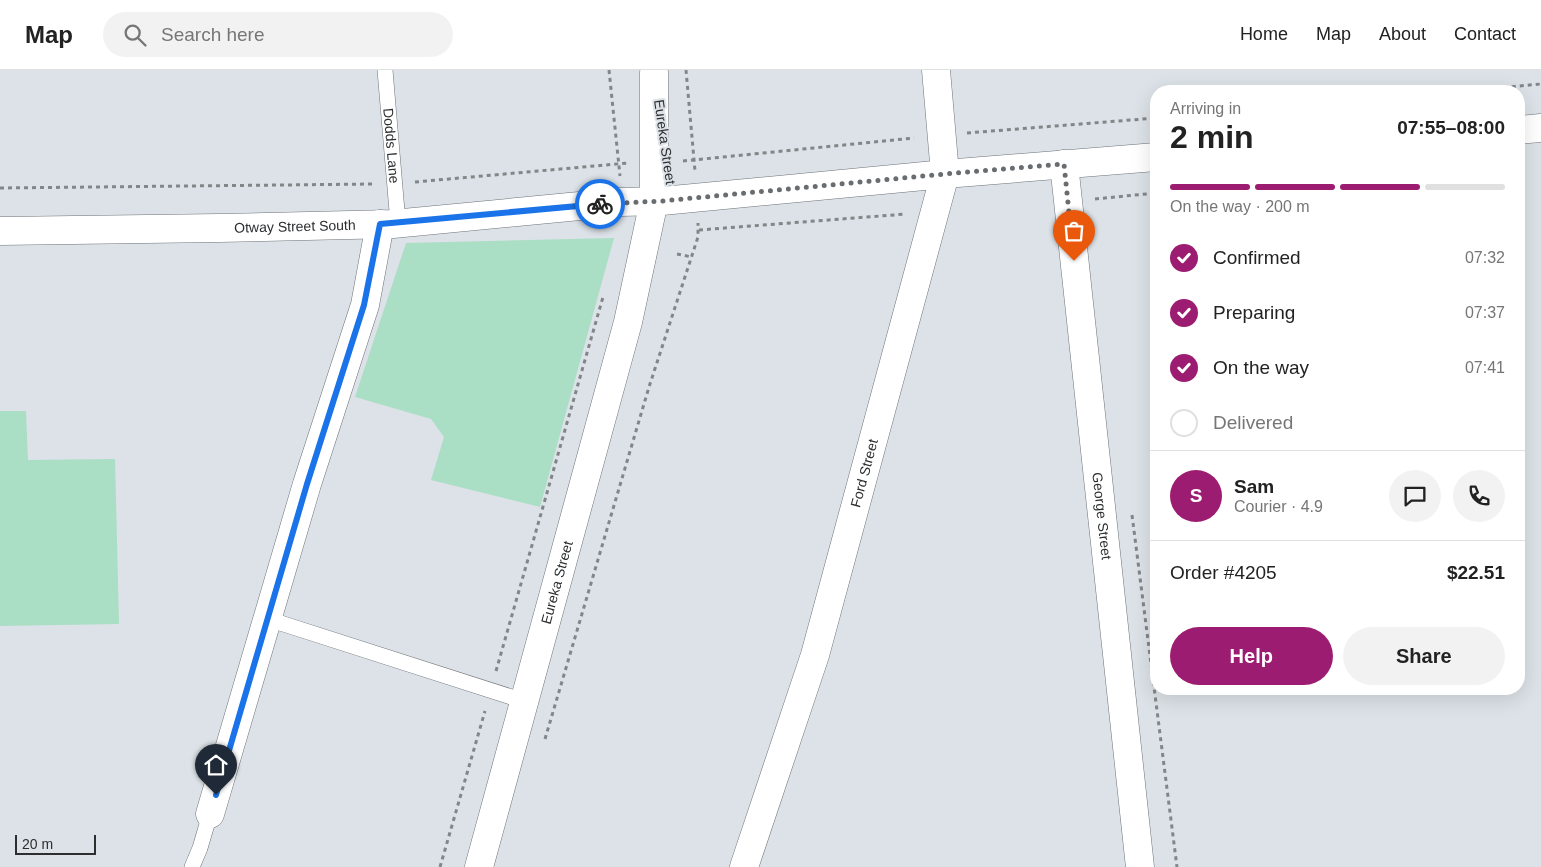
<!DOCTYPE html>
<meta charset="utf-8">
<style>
:root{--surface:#fff;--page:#f2f2f2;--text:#222;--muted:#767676;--line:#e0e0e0;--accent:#9c1c71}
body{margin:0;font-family:Arial,sans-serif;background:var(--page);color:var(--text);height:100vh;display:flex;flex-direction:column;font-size:19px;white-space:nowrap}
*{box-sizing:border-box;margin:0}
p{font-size:16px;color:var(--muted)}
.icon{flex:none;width:28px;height:28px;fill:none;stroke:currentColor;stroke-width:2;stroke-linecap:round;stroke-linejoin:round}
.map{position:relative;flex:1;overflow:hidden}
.side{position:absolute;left:1150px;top:15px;width:375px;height:610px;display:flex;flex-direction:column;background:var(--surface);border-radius:20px;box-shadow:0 5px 20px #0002}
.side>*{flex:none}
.scale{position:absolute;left:15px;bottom:12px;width:81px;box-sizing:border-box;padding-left:5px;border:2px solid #2c2e30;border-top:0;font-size:14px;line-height:18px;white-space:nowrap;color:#2c2e30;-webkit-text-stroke:4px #dce2e7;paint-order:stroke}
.pin{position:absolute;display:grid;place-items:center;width:42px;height:42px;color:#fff;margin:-51px -21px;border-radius:50% 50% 50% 0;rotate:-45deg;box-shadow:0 0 5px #0007}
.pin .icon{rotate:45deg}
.courier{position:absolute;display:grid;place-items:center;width:50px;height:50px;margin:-25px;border:4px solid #1a73e8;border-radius:50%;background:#fff;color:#222;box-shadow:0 1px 6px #0007}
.headline em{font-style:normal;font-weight:700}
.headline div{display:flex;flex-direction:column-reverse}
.headline{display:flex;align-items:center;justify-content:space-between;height:85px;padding:0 20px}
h1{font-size:32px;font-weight:700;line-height:38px}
.bar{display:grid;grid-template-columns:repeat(4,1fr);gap:8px 5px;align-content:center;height:60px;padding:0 20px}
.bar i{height:6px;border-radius:4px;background:var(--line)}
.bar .on{background:var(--accent)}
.bar p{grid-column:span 4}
.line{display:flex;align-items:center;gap:12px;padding:0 20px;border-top:1px solid var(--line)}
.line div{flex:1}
.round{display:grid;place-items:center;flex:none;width:52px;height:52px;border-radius:26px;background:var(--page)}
ol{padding:0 20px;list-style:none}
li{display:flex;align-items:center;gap:15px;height:55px}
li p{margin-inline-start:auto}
li .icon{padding:5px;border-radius:50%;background:var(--accent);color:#fff;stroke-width:4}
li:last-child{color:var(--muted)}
li i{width:28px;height:28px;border:2px solid var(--line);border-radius:50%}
.button{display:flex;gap:10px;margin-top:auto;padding:10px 20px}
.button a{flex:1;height:58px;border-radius:30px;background:var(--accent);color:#fff;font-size:20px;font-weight:700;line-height:58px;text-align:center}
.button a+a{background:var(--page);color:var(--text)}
header{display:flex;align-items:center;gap:30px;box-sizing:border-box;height:70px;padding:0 25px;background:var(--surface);border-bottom:1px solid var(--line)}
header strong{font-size:24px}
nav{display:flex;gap:28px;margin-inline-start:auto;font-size:18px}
.search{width:350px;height:45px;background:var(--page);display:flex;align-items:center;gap:12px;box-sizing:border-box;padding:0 18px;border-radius:28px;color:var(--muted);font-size:19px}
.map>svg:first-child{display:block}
.green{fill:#aadec5}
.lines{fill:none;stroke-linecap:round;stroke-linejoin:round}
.service-casing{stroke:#6d7378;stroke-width:16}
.minor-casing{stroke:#6d7378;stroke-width:29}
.tertiary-casing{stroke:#6d7378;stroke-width:29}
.path{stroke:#828689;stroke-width:3;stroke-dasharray:4 4;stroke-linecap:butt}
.service{stroke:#fff;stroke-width:15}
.minor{stroke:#fff;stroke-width:28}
.tertiary{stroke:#fff;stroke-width:28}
.done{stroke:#6a6d70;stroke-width:5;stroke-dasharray:0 9}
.route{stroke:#1a73e8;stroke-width:6}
.labels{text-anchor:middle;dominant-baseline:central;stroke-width:4;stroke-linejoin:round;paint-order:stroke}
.street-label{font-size:14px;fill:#2c2e30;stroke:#dce2e7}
</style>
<header>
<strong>Map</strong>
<div class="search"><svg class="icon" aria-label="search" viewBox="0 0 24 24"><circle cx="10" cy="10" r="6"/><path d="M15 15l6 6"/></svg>Search here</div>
<nav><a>Home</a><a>Map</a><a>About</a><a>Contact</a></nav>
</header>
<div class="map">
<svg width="1541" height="797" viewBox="0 0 1541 797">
<rect width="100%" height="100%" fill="#dce2e7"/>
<g class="green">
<polygon points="614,168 540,437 431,410 444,367 431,349 355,327 406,173"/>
<polygon points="0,341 26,341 28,390 115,389 119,554 0,556"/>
</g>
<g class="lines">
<g class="service-casing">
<g id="service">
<path id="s1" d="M 385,0 L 398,153"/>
<polyline points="268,549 524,631"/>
<polyline points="192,797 200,778 210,744"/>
</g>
</g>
<g class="minor-casing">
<g id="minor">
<polyline points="1519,60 1541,58"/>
<path id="s2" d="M 1064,94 L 1140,797"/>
<path id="s3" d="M 0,161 L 219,158 L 393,154 L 621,132 L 662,131 L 945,104 L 1156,87"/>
<polyline points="210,744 307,414 365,235 380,154"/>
<path id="s4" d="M 744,797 L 815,585 L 945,104 L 936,0"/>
</g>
</g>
<g class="tertiary-casing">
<g id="tertiary">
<path id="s5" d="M 479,797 L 628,252 L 654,131 L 654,3"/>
</g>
</g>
<g class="path">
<polyline points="609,0 620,106"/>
<polyline points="686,0 695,101"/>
<polyline points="1464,21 1541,14"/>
<polyline points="967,63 1156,48"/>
<polyline points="683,91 914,68"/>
<polyline points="415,112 628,93"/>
<polyline points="0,118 374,114"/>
<polyline points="1095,129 1156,123"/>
<polyline points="699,160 906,144"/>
<polyline points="677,184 692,187"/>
<polyline points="1132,445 1177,797"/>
<polyline points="496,601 603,227"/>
<polyline points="545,669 649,317 698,167 698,153"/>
<polyline points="440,797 485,641"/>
</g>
<use href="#service" class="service"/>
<use href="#minor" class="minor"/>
<use href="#tertiary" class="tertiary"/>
</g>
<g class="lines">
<polyline class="done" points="600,134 662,131 945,104 1064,94 1074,191"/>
<polyline class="route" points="216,725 307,414 364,235 380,154 600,134"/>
</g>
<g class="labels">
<g class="street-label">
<text transform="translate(665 72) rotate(82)">Eureka Street</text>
<text stroke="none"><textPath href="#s1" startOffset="76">Dodds Lane</textPath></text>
<text stroke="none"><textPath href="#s3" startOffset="295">Otway Street South</textPath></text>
<text stroke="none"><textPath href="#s4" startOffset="412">Ford Street</textPath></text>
<text stroke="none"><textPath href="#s2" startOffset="354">George Street</textPath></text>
<text stroke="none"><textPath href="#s5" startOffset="295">Eureka Street</textPath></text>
</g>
</g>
</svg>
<div class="scale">20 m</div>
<div class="pin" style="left:1074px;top:191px;background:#ea580c"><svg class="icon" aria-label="bag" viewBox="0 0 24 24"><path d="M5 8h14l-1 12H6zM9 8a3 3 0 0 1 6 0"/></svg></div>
<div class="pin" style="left:216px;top:725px;background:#1f2937"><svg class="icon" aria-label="home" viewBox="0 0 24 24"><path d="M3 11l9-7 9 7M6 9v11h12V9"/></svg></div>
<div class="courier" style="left:600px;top:134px"><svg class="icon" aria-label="bike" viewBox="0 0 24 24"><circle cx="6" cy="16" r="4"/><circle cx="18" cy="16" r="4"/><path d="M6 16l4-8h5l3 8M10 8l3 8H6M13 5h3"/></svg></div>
<section class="side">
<div class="headline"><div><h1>2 min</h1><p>Arriving in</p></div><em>07:55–08:00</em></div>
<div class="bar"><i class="on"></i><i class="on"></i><i class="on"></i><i></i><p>On the way · 200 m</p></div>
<ol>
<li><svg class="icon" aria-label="check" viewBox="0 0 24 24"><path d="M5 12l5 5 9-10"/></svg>Confirmed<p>07:32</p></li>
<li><svg class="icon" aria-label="check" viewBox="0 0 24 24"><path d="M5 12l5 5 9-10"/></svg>Preparing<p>07:37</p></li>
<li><svg class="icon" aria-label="check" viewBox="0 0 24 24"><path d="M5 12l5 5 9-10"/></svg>On the way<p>07:41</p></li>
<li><i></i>Delivered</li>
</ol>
<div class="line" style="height:90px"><b class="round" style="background:var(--accent);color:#fff">S</b><div><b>Sam</b><p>Courier · 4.9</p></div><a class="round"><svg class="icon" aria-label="chat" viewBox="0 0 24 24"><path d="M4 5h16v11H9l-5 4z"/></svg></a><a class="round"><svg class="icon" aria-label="phone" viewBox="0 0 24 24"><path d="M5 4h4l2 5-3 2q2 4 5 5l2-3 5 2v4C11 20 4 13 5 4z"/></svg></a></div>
<div class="line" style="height:65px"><div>Order #4205</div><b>$22.51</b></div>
<div class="button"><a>Help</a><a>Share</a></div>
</section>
</div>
